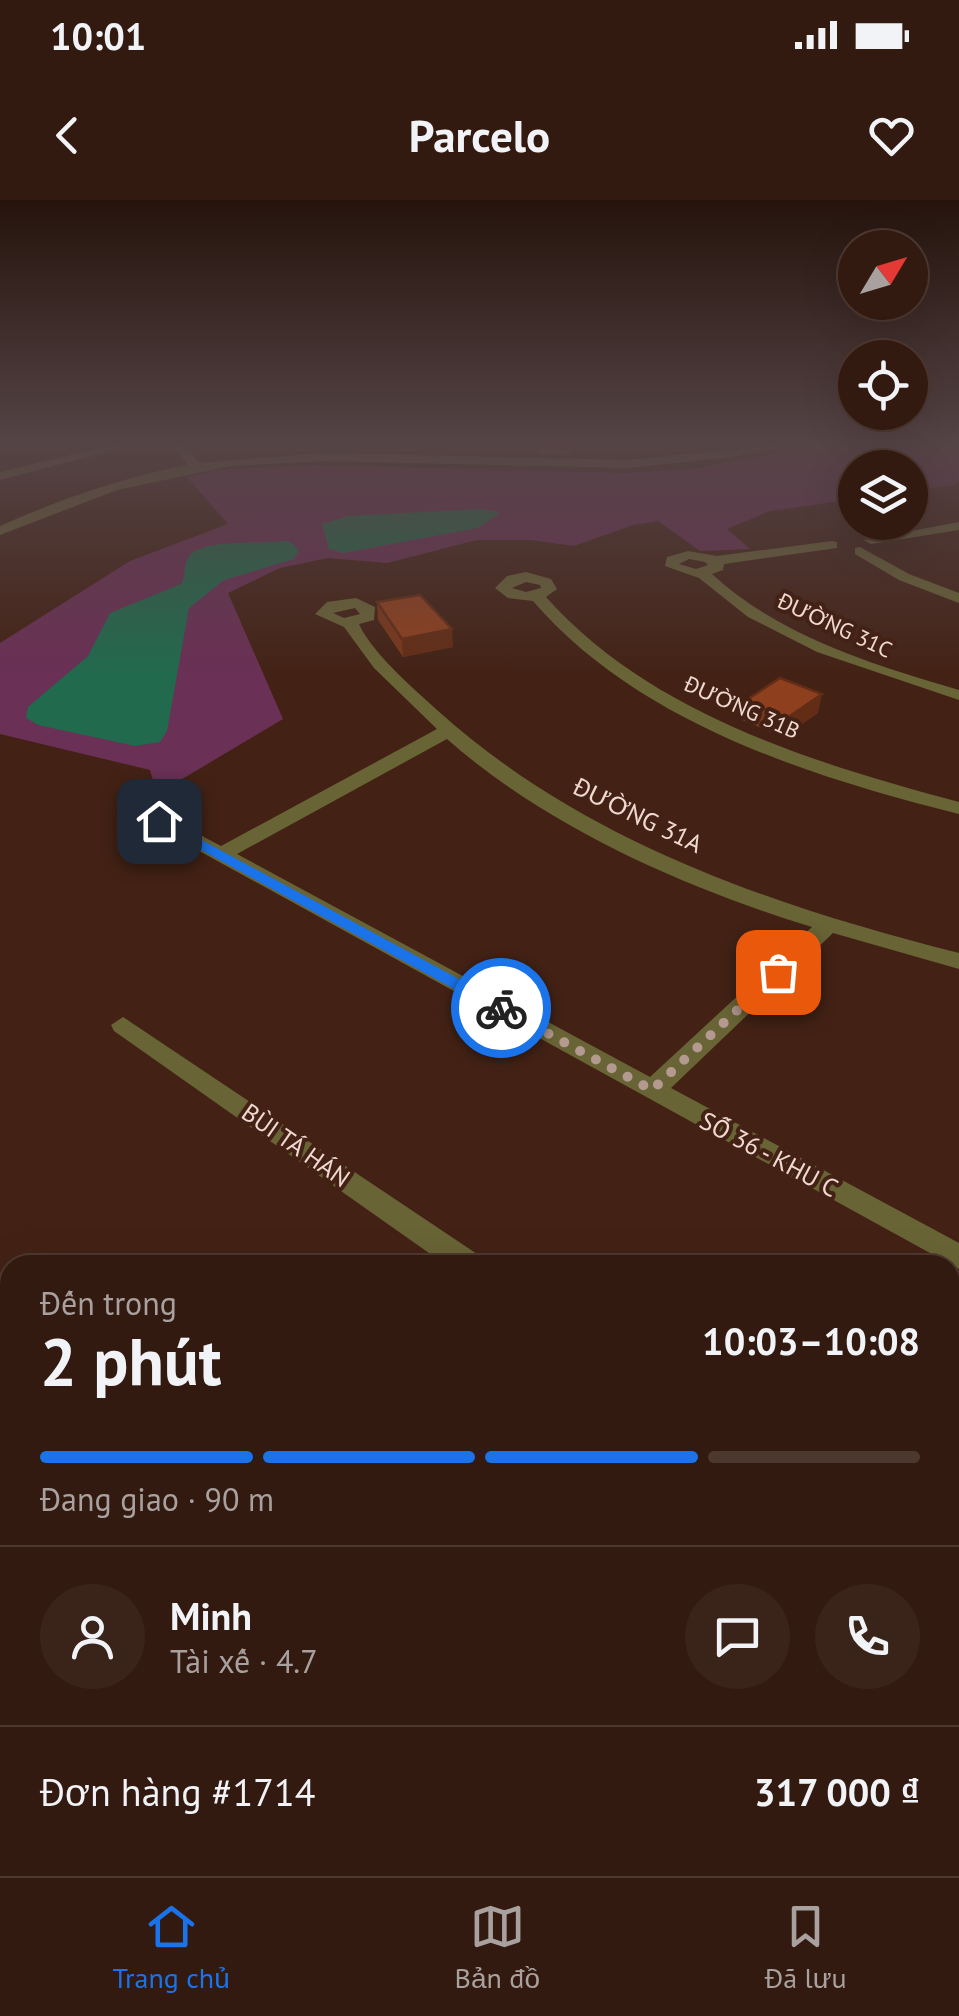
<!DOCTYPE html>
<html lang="vi">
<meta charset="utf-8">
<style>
:root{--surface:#321a10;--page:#3a2319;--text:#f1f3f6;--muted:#a8a19f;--line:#4d3830;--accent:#1a73e8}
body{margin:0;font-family:"PT Sans",sans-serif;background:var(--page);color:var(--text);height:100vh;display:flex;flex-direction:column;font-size:38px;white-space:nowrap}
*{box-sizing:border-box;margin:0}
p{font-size:32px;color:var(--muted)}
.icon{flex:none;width:55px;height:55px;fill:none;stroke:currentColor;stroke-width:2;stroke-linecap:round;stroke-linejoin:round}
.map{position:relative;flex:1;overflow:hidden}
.panel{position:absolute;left:0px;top:1055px;width:960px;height:622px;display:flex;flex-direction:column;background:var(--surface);border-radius:30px 30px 0 0;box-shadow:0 10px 40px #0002,0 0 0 2px var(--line)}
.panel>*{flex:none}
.needle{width:65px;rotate:52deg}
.tools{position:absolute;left:838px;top:30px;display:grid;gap:20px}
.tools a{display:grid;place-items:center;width:90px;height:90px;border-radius:50%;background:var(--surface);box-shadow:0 10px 40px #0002,0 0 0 2px var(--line);font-size:50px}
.pin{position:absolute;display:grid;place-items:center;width:85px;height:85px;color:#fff;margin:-42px;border-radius:20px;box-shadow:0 5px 15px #0006}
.courier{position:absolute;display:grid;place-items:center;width:100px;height:100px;margin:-50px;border:8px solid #1a73e8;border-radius:50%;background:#fff;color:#222;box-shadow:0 2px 12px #0007}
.headline em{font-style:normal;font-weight:600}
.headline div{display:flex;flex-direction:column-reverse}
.headline{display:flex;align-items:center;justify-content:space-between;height:170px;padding:0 40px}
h1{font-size:65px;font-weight:600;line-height:75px}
.bar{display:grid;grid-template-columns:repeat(4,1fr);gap:15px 10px;align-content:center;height:120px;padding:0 40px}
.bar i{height:12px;border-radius:8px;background:var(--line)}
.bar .current{background:var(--accent)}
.bar p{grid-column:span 4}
.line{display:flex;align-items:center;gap:25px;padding:0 40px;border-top:2px solid var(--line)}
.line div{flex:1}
.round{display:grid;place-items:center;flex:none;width:105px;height:105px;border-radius:52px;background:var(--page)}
.status{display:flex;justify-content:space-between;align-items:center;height:70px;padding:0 50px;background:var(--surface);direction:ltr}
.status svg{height:28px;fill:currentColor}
header{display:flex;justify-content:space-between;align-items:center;height:130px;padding:0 40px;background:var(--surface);font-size:45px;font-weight:600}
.menu{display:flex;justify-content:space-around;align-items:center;height:140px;border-top:2px solid var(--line);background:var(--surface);font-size:28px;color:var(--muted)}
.menu a{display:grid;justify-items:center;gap:5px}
.menu .current{color:var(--accent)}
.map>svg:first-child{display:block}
.green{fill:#6a3055}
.water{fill:#216a4d}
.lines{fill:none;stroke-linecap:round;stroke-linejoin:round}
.minor{fill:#696436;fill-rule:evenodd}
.major{fill:#a59a31;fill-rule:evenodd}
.wall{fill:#7a371a}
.shaded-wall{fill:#632d15}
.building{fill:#8e401e;stroke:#632d15;stroke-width:2.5}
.route{fill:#1a73e8}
.done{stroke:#b3998f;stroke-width:10;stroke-dasharray:0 18}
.labels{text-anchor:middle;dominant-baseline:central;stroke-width:8;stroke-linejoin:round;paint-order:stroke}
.far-street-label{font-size:22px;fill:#efd9d0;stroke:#432215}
.street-label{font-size:25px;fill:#efd9d0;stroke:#432215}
</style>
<div class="status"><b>10:01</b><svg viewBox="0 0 49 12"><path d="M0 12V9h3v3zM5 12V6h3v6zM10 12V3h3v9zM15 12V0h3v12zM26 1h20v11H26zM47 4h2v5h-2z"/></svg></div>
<header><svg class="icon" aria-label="back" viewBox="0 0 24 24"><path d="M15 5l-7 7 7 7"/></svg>Parcelo<svg class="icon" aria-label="heart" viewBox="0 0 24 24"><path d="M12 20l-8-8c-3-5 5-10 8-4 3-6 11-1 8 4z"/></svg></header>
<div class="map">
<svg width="959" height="1676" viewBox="0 0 959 1676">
<rect width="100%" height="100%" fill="#432215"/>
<polygon class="green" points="845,241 959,241 959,281 955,285 910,291 910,268 855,268 855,299 770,311 727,329 750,349 700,351 658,321 633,325 574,346 531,340 477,340 387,363 328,358 280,368 228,393 283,519 157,594 150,570 0,534 0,443 130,361 228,324 187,277 219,270 314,265 626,273 693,269"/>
<g class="water">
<polygon points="481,309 498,312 497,315 477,328 343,353 329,349 322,324 349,316"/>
<path d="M 282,341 L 289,341 L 299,350 L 294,359 L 224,380 L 189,408 L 167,531 L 160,542 L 135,546 L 38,525 L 26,518 L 28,507 L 88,456 L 110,413 L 181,384 C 187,375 183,369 187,360 C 196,337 260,345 282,341 Z"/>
</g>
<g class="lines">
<g class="minor">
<polygon points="127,241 149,241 0,280 0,272"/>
<path d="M 170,241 L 183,241 L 199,263 L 324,253 L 628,260 L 812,241 L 730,257 L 628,268 L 324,261 L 231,266 L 117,290 L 0,335 L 0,326 C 61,299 123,277 188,265 Z"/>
<polygon points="959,322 959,330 871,344 864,340"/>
<path d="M 832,341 L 837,342 L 837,348 L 724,364 L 723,370 L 712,374 C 779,436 873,465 959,490 L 959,500 L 817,452 L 748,417 L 699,378 L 665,366 L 667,357 L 688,351 L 717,356 ZM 689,359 L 705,362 L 708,365 L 696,369 L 679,364 Z"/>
<polygon points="860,347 909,374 959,393 959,403 899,380 855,354 855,348"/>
<path d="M 526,372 L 551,379 L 557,389 L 546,397 C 649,513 813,563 959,602 L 959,614 C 808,576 637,522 533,401 L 508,398 L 495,388 L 507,376 ZM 526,382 L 540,385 L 541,388 L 526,392 L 512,388 Z"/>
<path d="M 356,398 L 375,407 L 374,420 L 359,424 L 363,432 C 382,462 411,486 437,510 C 582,641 773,706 959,753 L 959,769 L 833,733 L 671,888 L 959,1043 L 959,1069 L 152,625 L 152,617 L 166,617 L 221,646 L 437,529 L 374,468 L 344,427 L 315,414 L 327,402 ZM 355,408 L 360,414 L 344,418 L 333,413 ZM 447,539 C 548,628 685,688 812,727 L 650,877 L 237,654 Z"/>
<polygon points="123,817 480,1056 484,1065 446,1065 114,831 111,825"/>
<polygon points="950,1378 959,1382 959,1422 950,1418"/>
</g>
<g class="major">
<polygon points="0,1237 10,1241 10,1279 0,1275"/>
<polygon points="0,1361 10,1365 10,1409 0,1405"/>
<polygon points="232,1668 279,1668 283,1676 235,1676"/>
<polygon points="380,1668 428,1668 432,1676 383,1676"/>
</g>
</g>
<g class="wall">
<polygon points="539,241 572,241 571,255 538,254"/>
<polygon points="377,402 453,447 403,457 378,420"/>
<polygon points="745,501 818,513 783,537 742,520"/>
</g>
<g class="shaded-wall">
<polygon points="204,241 245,241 245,245 205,250"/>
<polygon points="452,429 453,447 403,457 402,439"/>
<polygon points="822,494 818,513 783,537 787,518"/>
</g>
<g class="building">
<polygon points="420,395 452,429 402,439 377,402"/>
<polygon points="780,478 822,494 787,518 745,501"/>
</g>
<linearGradient id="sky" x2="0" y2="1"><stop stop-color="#25130c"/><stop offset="0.51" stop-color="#554446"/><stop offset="1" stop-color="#554446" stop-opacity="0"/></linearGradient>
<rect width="959" height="476" fill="url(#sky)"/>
<polygon class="route" points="159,617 507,805 509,808 501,814 496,812 154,624 154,618"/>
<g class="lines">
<polyline class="done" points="501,808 652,890 778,772"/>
</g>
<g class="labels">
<g class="far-street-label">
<text transform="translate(835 425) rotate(25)">ĐƯỜNG 31C</text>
<text transform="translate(742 507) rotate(24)">ĐƯỜNG 31B</text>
</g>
<g class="street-label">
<text transform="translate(638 615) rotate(26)">ĐƯỜNG 31A</text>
<text transform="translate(296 945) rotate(35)">BÙI TÁ HÁN</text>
<text transform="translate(769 954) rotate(28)">SỐ 36 - KHU C</text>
</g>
</g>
</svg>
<div class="tools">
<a><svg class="needle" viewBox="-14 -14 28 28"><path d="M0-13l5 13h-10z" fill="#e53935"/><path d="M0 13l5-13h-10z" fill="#a8a19f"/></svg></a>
<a><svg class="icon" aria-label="locate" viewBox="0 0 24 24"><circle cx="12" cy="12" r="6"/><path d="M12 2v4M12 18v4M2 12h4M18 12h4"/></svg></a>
<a><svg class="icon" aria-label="layers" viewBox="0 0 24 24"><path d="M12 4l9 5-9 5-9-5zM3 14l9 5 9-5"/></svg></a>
</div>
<div class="pin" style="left:778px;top:772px;background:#ea580c"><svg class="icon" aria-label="bag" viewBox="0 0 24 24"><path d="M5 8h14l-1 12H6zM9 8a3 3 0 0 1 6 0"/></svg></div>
<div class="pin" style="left:159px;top:621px;background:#1f2937"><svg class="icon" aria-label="home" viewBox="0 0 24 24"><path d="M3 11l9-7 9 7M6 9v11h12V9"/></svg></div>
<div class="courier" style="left:501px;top:808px"><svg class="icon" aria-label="bike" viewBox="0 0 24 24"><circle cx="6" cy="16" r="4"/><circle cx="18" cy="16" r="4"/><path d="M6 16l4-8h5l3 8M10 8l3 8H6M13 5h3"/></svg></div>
<section class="panel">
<div class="headline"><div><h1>2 phút</h1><p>Đến trong</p></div><em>10:03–10:08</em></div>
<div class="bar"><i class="current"></i><i class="current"></i><i class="current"></i><i></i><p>Đang giao · 90 m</p></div>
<div class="line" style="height:180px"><a class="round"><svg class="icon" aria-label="person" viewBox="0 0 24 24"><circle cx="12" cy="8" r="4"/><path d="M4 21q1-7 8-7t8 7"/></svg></a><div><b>Minh</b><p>Tài xế · 4.7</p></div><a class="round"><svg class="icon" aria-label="chat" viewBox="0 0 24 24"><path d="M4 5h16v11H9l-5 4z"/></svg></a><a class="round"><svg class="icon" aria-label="phone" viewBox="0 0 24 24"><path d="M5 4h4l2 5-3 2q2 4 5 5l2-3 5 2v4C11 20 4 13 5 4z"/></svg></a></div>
<div class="line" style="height:130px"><div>Đơn hàng #1714</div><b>317 000 ₫</b></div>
</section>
</div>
<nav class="menu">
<a class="current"><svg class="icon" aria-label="home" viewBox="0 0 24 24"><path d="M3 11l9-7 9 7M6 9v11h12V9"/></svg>Trang chủ</a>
<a><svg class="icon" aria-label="map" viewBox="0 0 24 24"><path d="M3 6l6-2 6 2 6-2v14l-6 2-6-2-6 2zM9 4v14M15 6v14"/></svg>Bản đồ</a>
<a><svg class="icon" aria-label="saved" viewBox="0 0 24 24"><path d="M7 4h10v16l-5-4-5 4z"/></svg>Đã lưu</a>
</nav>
